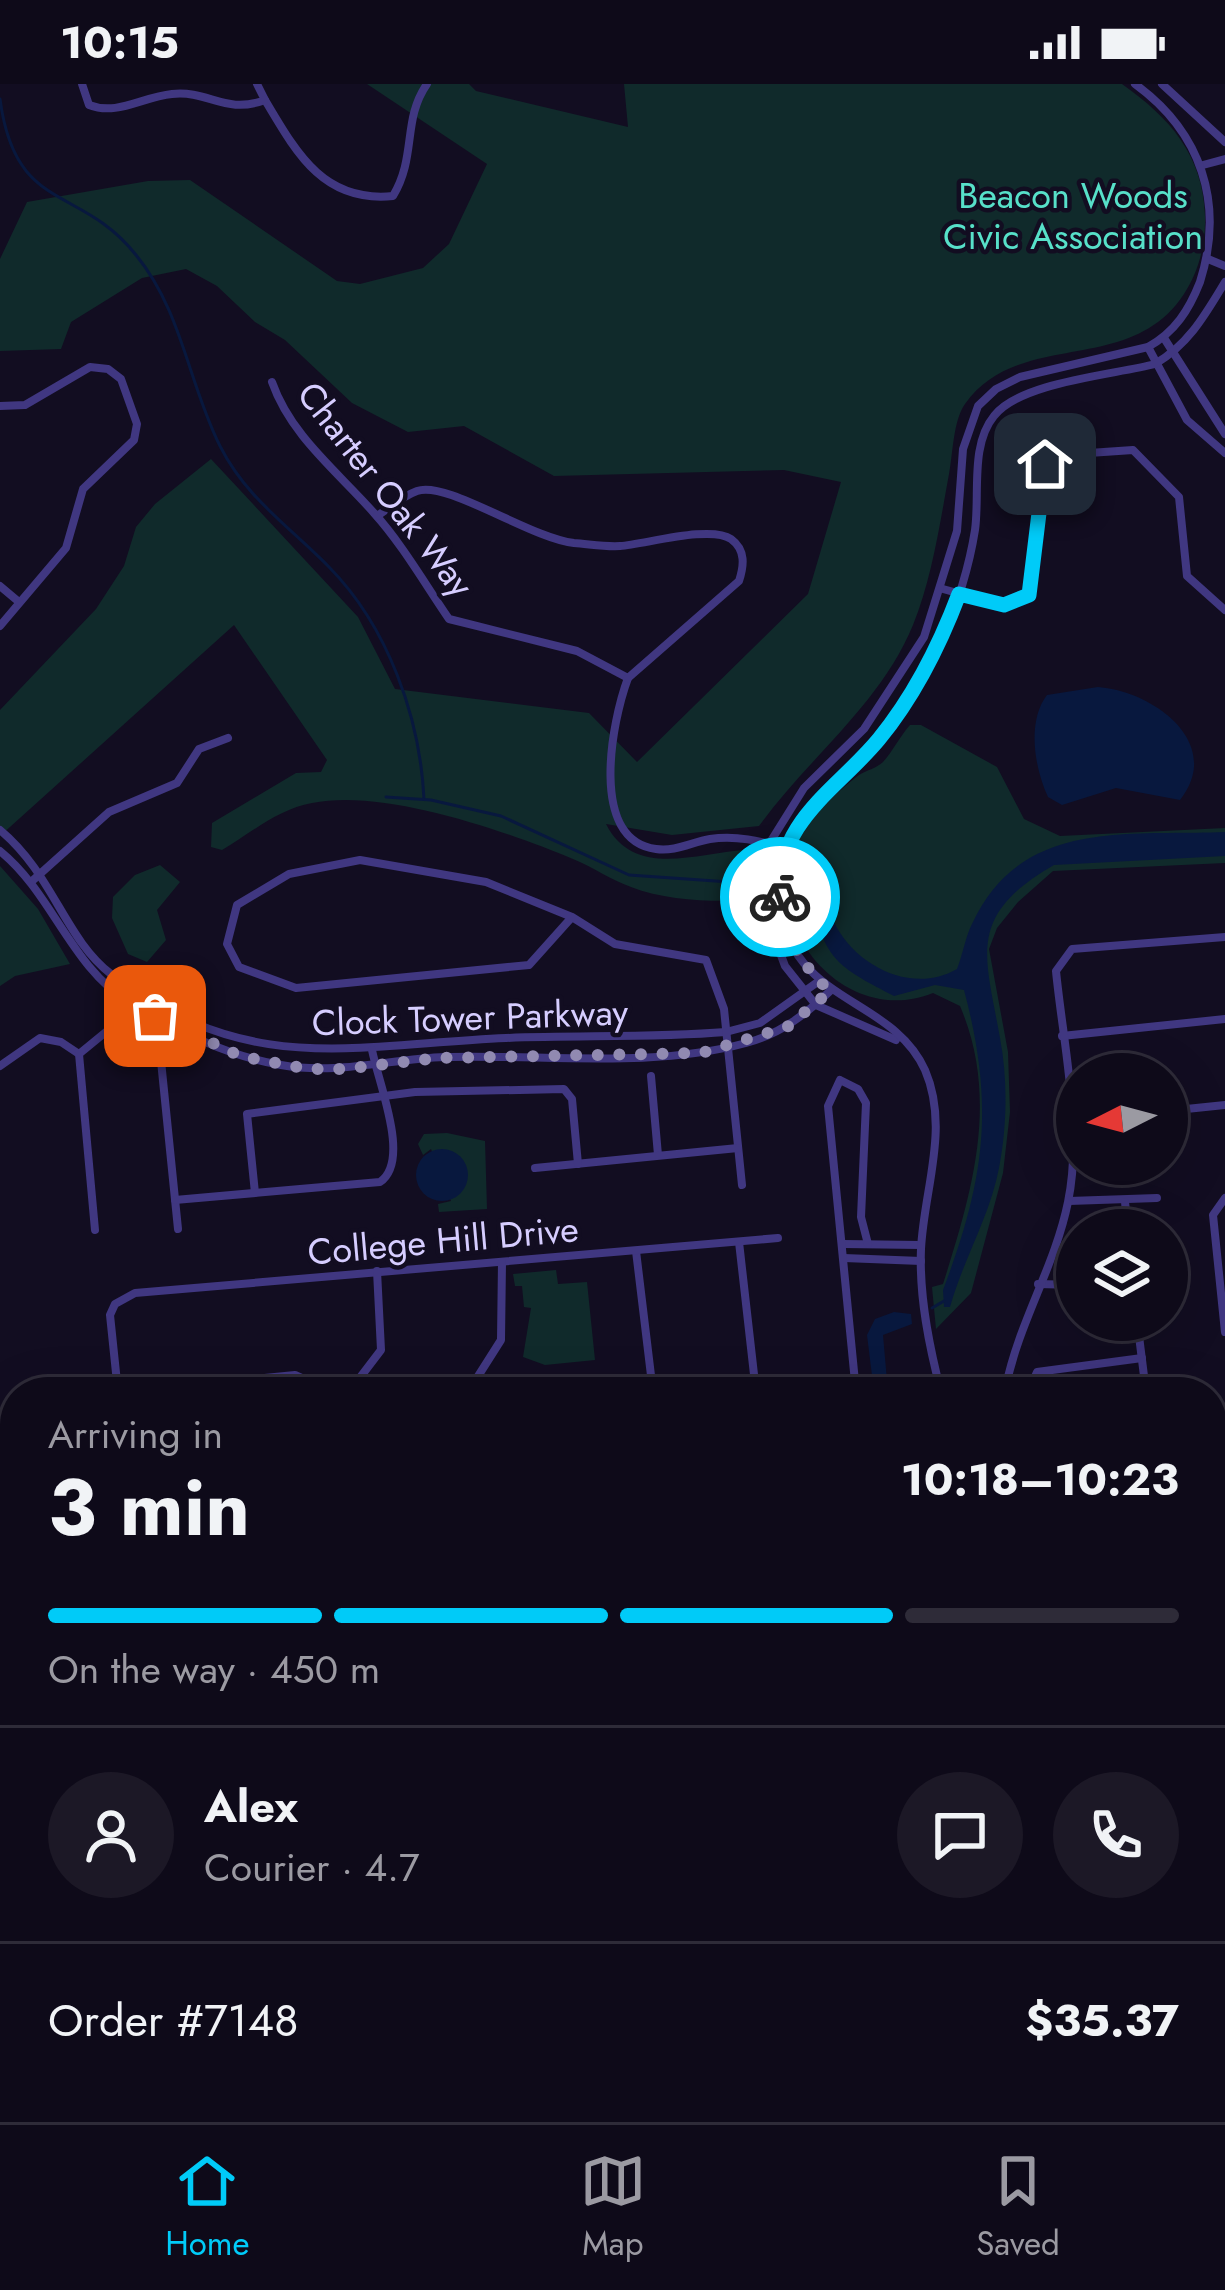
<!DOCTYPE html>
<meta charset="utf-8">
<style>
:root{--surface:#0e0a19;--page:#1c1826;--text:#f1f3f6;--muted:#9b9aa2;--line:#2e2b38;--accent:#00cbf8}
body{margin:0;font-family:Jost,sans-serif;background:var(--page);color:var(--text);height:100vh;display:flex;flex-direction:column;font-size:45px;white-space:nowrap}
*{box-sizing:border-box;margin:0}
p{font-size:39px;color:var(--muted)}
.icon{flex:none;width:66px;height:66px;fill:none;stroke:currentColor;stroke-width:2;stroke-linecap:round;stroke-linejoin:round}
.map{position:relative;flex:1;overflow:hidden}
.side{position:absolute;left:0px;top:1293px;width:1227px;height:747px;display:flex;flex-direction:column;background:var(--surface);border-radius:48px 48px 0 0;box-shadow:0 12px 48px #0002,0 0 0 3px var(--line)}
.side>*{flex:none}
.needle{width:78px;rotate:264deg}
.buttons{position:absolute;left:1056px;top:969px;display:grid;gap:24px}
.buttons a{display:grid;place-items:center;width:132px;height:132px;border-radius:50%;background:var(--surface);box-shadow:0 12px 48px #0002,0 0 0 3px var(--line);font-size:60px}
.pin{position:absolute;display:grid;place-items:center;width:102px;height:102px;color:#fff;margin:-51px;border-radius:24px;box-shadow:0 6px 18px #0006}
.courier{position:absolute;display:grid;place-items:center;width:120px;height:120px;margin:-60px;border:9px solid #00cbf8;border-radius:50%;background:#fff;color:#222;box-shadow:0 3px 15px #0007}
.headline em{font-style:normal;font-weight:700}
.headline div{display:flex;flex-direction:column-reverse}
.headline{display:flex;align-items:center;justify-content:space-between;height:204px;padding:0 48px}
h1{font-size:78px;font-weight:700;line-height:90px}
.bar{display:grid;grid-template-columns:repeat(4,1fr);gap:18px 12px;align-content:center;height:144px;padding:0 48px}
.bar i{height:15px;border-radius:9px;background:var(--line)}
.bar .active{background:var(--accent)}
.bar p{grid-column:span 4}
.line{display:flex;align-items:center;gap:30px;padding:0 48px;border-top:3px solid var(--line)}
.line div{flex:1}
.round{display:grid;place-items:center;flex:none;width:126px;height:126px;border-radius:63px;background:var(--page)}
.status{display:flex;justify-content:space-between;align-items:center;height:84px;padding:0 60px;background:var(--surface);direction:ltr}
.status svg{height:33px;fill:currentColor}
.tabs{display:flex;justify-content:space-around;align-items:center;height:168px;border-top:3px solid var(--line);background:var(--surface);font-size:33px;color:var(--muted)}
.tabs a{display:grid;justify-items:center;gap:6px}
.tabs .active{color:var(--accent)}
.map>svg:first-child{display:block}
.green{fill:#102a2b}
.water{fill:#08183e}
.lines{fill:none;stroke-linecap:round;stroke-linejoin:round}
.stream{stroke:#08183e;stroke-width:3}
.minor{stroke:#403781;stroke-width:8}
.done{stroke:#918ab1;stroke-width:12;stroke-dasharray:0 21.6}
.route{stroke:#00cbf8;stroke-width:15}
.labels{text-anchor:middle;dominant-baseline:central;stroke-width:9;stroke-linejoin:round;paint-order:stroke}
.park-label{font-size:36px;fill:#57e0c9;stroke:#120d21}
.street-label{font-size:36px;fill:#d6cdff;stroke:#120d21}
</style>
<div class="status"><b>10:15</b><svg viewBox="0 0 49 12"><path d="M0 12V9h3v3zM5 12V6h3v6zM10 12V3h3v9zM15 12V0h3v12zM26 1h20v11H26zM47 4h2v5h-2z"/></svg></div>
<div class="map">
<svg width="1225" height="2038" viewBox="0 0 1225 2038">
<rect width="100%" height="100%" fill="#120d21"/>
<g class="green">
<path d="M 367,0 L 469,0 L 476,7 L 628,43 L 624,0 L 1122,0 C 1170,34 1203,71 1205,132 C 1206,159 1199,187 1184,210 C 1130,293 1019,244 965,320 C 953,337 953,370 949,390 C 940,439 932,494 913,541 C 880,621 808,674 759,742 L 672,751 L 606,740 C 634,795 696,769 745,766 L 752,773 L 751,816 C 714,818 667,817 631,803 C 611,796 593,783 573,775 C 505,747 384,704 312,719 C 278,725 251,749 222,766 L 211,763 L 212,739 L 296,689 L 321,688 L 327,676 L 234,541 L 0,752 L 0,626 L 96,525 L 124,482 L 136,443 L 155,420 L 211,375 L 358,533 L 395,605 L 589,629 L 637,678 L 808,510 L 841,398 L 784,386 L 554,392 L 464,342 L 408,348 L 352,319 L 285,256 L 255,238 L 217,202 L 186,185 L 142,194 L 71,238 L 61,265 L 0,267 L 0,175 L 27,118 L 148,97 L 190,96 L 337,197 L 360,200 L 423,184 L 449,160 L 487,80 Z"/>
<path d="M 910,641 L 921,641 L 997,683 L 1024,735 L 1060,752 L 1225,744 L 1225,779 L 1053,787 L 1018,818 L 997,844 L 989,865 L 1008,968 L 1010,1028 L 1003,1089 L 971,1209 L 936,1245 L 932,1203 L 943,1200 C 972,1108 1000,1016 960,922 L 933,909 C 842,946 752,835 801,751 C 814,730 840,705 859,691 C 867,686 877,684 883,678 C 893,667 900,652 910,641 Z"/>
<polygon points="160,781 180,798 157,826 166,856 147,878 128,870 112,834 113,813 135,791"/>
<polygon points="0,782 38,825 70,880 15,892 0,902"/>
<polygon points="447,1049 485,1057 487,1125 439,1128 438,1120 451,1117 431,1065 423,1071 418,1060 424,1050"/>
<polygon points="556,1186 558,1200 587,1198 595,1276 545,1281 523,1273 531,1224 524,1223 522,1202 515,1202 513,1190"/>
</g>
<g class="water">
<path d="M 1098,603 C 1153,607 1225,659 1180,716 L 1116,704 L 1062,721 L 1048,713 C 1034,683 1027,637 1047,611 Z"/>
<path d="M 1225,748 L 1225,772 L 1054,781 C 966,832 985,870 1000,954 C 1008,996 1007,1043 999,1084 C 990,1132 963,1176 950,1223 L 944,1223 L 943,1206 C 985,1095 995,1022 964,906 L 935,901 L 894,912 C 843,885 824,878 813,818 L 790,805 L 791,794 L 801,792 L 807,769 L 815,772 C 823,796 824,821 837,844 C 860,884 914,910 957,885 C 963,870 965,854 972,840 C 1021,734 1127,752 1225,748 Z"/>
<circle cx="442" cy="1091" r="26"/>
<polygon points="894,1228 911,1230 912,1240 883,1251 888,1308 874,1308 867,1251 875,1235"/>
</g>
<g class="lines">
<g class="stream">
<path d="M 0,15 C 15,130 80,100 136,171 C 182,227 188,298 220,362 C 246,414 290,443 329,483 C 388,543 420,633 424,715"/>
<polyline points="386,713 431,716 501,732 629,791 744,799"/>
<polyline points="932,1224 944,1217"/>
</g>
<g class="minor">
<path d="M 82,0 L 89,21 C 117,32 142,13 172,10 C 209,6 225,31 265,16 L 257,0"/>
<polyline points="1162,0 1225,58"/>
<path d="M 265,16 C 297,70 324,119 393,112 C 417,72 402,36 427,0"/>
<polyline points="1203,81 1225,75"/>
<polyline points="1208,175 1225,182"/>
<polyline points="1164,254 1225,350"/>
<polyline points="1148,263 1187,336 1225,369"/>
<path d="M 272,298 C 291,352 337,387 374,429 C 402,460 425,500 449,535 L 577,567 L 628,594 C 612,637 588,756 656,765 C 675,768 692,758 710,755 C 736,751 760,757 784,764"/>
<polyline points="0,322 25,321 90,283 108,285 121,295 137,340 134,356 83,405 66,464 0,542"/>
<path d="M 377,432 C 389,424 403,412 417,407 C 446,396 530,454 574,459 C 589,460 605,463 620,462 C 646,460 711,441 731,455 C 746,466 744,482 739,497 L 628,594"/>
<polyline points="0,502 19,518"/>
<polyline points="943,505 1004,522 1029,511 1045,380 1089,369 1133,366 1179,413 1187,492 1225,526"/>
<path d="M 0,746 C 53,790 65,855 111,890 C 249,994 350,961 506,954 C 580,951 652,954 726,948 L 760,939 L 819,897"/>
<path d="M 0,767 C 53,810 70,882 130,919 C 177,947 227,972 281,981 C 337,991 389,975 445,973 C 543,970 650,985 746,959 C 780,950 805,931 830,907"/>
<polyline points="31,798 109,728 177,699 199,665 228,654"/>
<polyline points="572,833 529,881 296,904 239,883 227,860 237,821 289,790 360,776 486,798 572,833 615,860 706,876 724,925 742,1101"/>
<polyline points="118,938 160,967 178,1145"/>
<polyline points="1062,952 1225,935"/>
<path d="M 896,956 L 816,921 L 785,882 L 763,823 L 769,760 L 804,704 L 864,645 L 924,553 L 957,447 L 963,365 L 978,322 L 996,305 L 1020,293 L 1148,263 C 1175,248 1189,226 1200,198 C 1225,119 1201,48 1135,0"/>
<polyline points="0,982 40,954 61,958 79,970"/>
<polyline points="651,992 658,1071"/>
<polyline points="1167,1027 1225,1021"/>
<polyline points="535,1084 738,1064"/>
<polyline points="255,1109 247,1030 415,1008 564,1005 572,1015 578,1080"/>
<polyline points="1225,1114 1213,1131 1225,1248"/>
<path d="M 175,1116 L 380,1098 C 411,1077 379,1001 372,966"/>
<polyline points="1069,1117 1157,1114"/>
<polyline points="1125,1118 1128,1146"/>
<polyline points="95,1146 79,970 118,938 136,907"/>
<polyline points="739,1158 756,1308"/>
<polyline points="843,1160 921,1161"/>
<polyline points="636,1167 653,1308"/>
<polyline points="844,1174 921,1177"/>
<polyline points="1038,1200 1077,1201"/>
<polyline points="1137,1236 1146,1308"/>
<polyline points="1033,1297 1037,1288 1142,1274"/>
<path d="M 1006,1302 C 1019,1238 1055,1182 1068,1118 C 1083,1046 1063,959 1056,887 L 1072,865 L 1225,853"/>
<polyline points="118,1308 110,1231 115,1220 135,1209 778,1154"/>
<polyline points="119,1308 295,1291 333,1308"/>
<polyline points="349,1308 381,1266 377,1187"/>
<polyline points="468,1308 501,1256 502,1178"/>
<polyline points="856,1308 828,1022 840,996 858,1005 866,1019 861,1133 868,1160"/>
<path d="M 941,1308 C 929,1262 919,1213 921,1165 C 924,1105 950,1044 925,986 C 890,908 780,921 779,803 C 778,735 837,703 877,658 C 902,629 925,594 941,559 C 956,524 969,484 975,446 C 980,411 970,361 994,332 C 1020,298 1113,291 1155,280 C 1189,260 1205,231 1225,198"/>
<polyline points="990,1308 1006,1302"/>
<polyline points="0,1474 15,1473"/>
<polyline points="0,1643 15,1641"/>
<polyline points="0,1828 15,1826"/>
<polyline points="0,1902 15,1900"/>
<polyline points="0,1975 15,1974"/>
<polyline points="318,2025 319,2038"/>
<polyline points="331,2025 333,2038"/>
<polyline points="484,2025 485,2038"/>
<polyline points="599,2025 600,2038"/>
<polyline points="1168,2025 1169,2038"/>
<polyline points="1185,2025 1186,2038"/>
<polyline points="119,2038 124,2037"/>
</g>
</g>
<g class="lines">
<path class="done" d="M 155,932 L 240,972 L 308,985 L 345,985 L 437,974 L 701,969 L 787,943 L 830,907 C 802,882 783,850 780,813"/>
<path class="route" d="M 780,813 C 775,737 837,706 879,655 C 915,611 939,563 959,510 L 1004,521 L 1029,511 L 1045,380"/>
</g>
<g class="labels">
<g class="park-label">
<text x="1073" y="111">Beacon Woods<tspan x="1073" dy="41">Civic Association</tspan></text>
</g>
<g class="street-label">
<text transform="translate(386 405) rotate(52)">Charter Oak Way</text>
<text transform="translate(470 933) rotate(-2)">Clock Tower Parkway</text>
<text transform="translate(443 1156) rotate(-5)">College Hill Drive</text>
</g>
</g>
</svg>
<div class="buttons">
<a><svg class="needle" viewBox="-14 -14 28 28"><path d="M0-13l5 13h-10z" fill="#e53935"/><path d="M0 13l5-13h-10z" fill="#9b9aa2"/></svg></a>
<a><svg class="icon" aria-label="layers" viewBox="0 0 24 24"><path d="M12 4l9 5-9 5-9-5zM3 14l9 5 9-5"/></svg></a>
</div>
<div class="pin" style="left:155px;top:932px;background:#ea580c"><svg class="icon" aria-label="bag" viewBox="0 0 24 24"><path d="M5 8h14l-1 12H6zM9 8a3 3 0 0 1 6 0"/></svg></div>
<div class="pin" style="left:1045px;top:380px;background:#1f2937"><svg class="icon" aria-label="home" viewBox="0 0 24 24"><path d="M3 11l9-7 9 7M6 9v11h12V9"/></svg></div>
<div class="courier" style="left:780px;top:813px"><svg class="icon" aria-label="bike" viewBox="0 0 24 24"><circle cx="6" cy="16" r="4"/><circle cx="18" cy="16" r="4"/><path d="M6 16l4-8h5l3 8M10 8l3 8H6M13 5h3"/></svg></div>
<section class="side">
<div class="headline"><div><h1>3 min</h1><p>Arriving in</p></div><em>10:18–10:23</em></div>
<div class="bar"><i class="active"></i><i class="active"></i><i class="active"></i><i></i><p>On the way · 450 m</p></div>
<div class="line" style="height:216px"><a class="round"><svg class="icon" aria-label="person" viewBox="0 0 24 24"><circle cx="12" cy="8" r="4"/><path d="M4 21q1-7 8-7t8 7"/></svg></a><div><b>Alex</b><p>Courier · 4.7</p></div><a class="round"><svg class="icon" aria-label="chat" viewBox="0 0 24 24"><path d="M4 5h16v11H9l-5 4z"/></svg></a><a class="round"><svg class="icon" aria-label="phone" viewBox="0 0 24 24"><path d="M5 4h4l2 5-3 2q2 4 5 5l2-3 5 2v4C11 20 4 13 5 4z"/></svg></a></div>
<div class="line" style="height:156px"><div>Order #7148</div><b>$35.37</b></div>
</section>
</div>
<nav class="tabs">
<a class="active"><svg class="icon" aria-label="home" viewBox="0 0 24 24"><path d="M3 11l9-7 9 7M6 9v11h12V9"/></svg>Home</a>
<a><svg class="icon" aria-label="map" viewBox="0 0 24 24"><path d="M3 6l6-2 6 2 6-2v14l-6 2-6-2-6 2zM9 4v14M15 6v14"/></svg>Map</a>
<a><svg class="icon" aria-label="saved" viewBox="0 0 24 24"><path d="M7 4h10v16l-5-4-5 4z"/></svg>Saved</a>
</nav>
